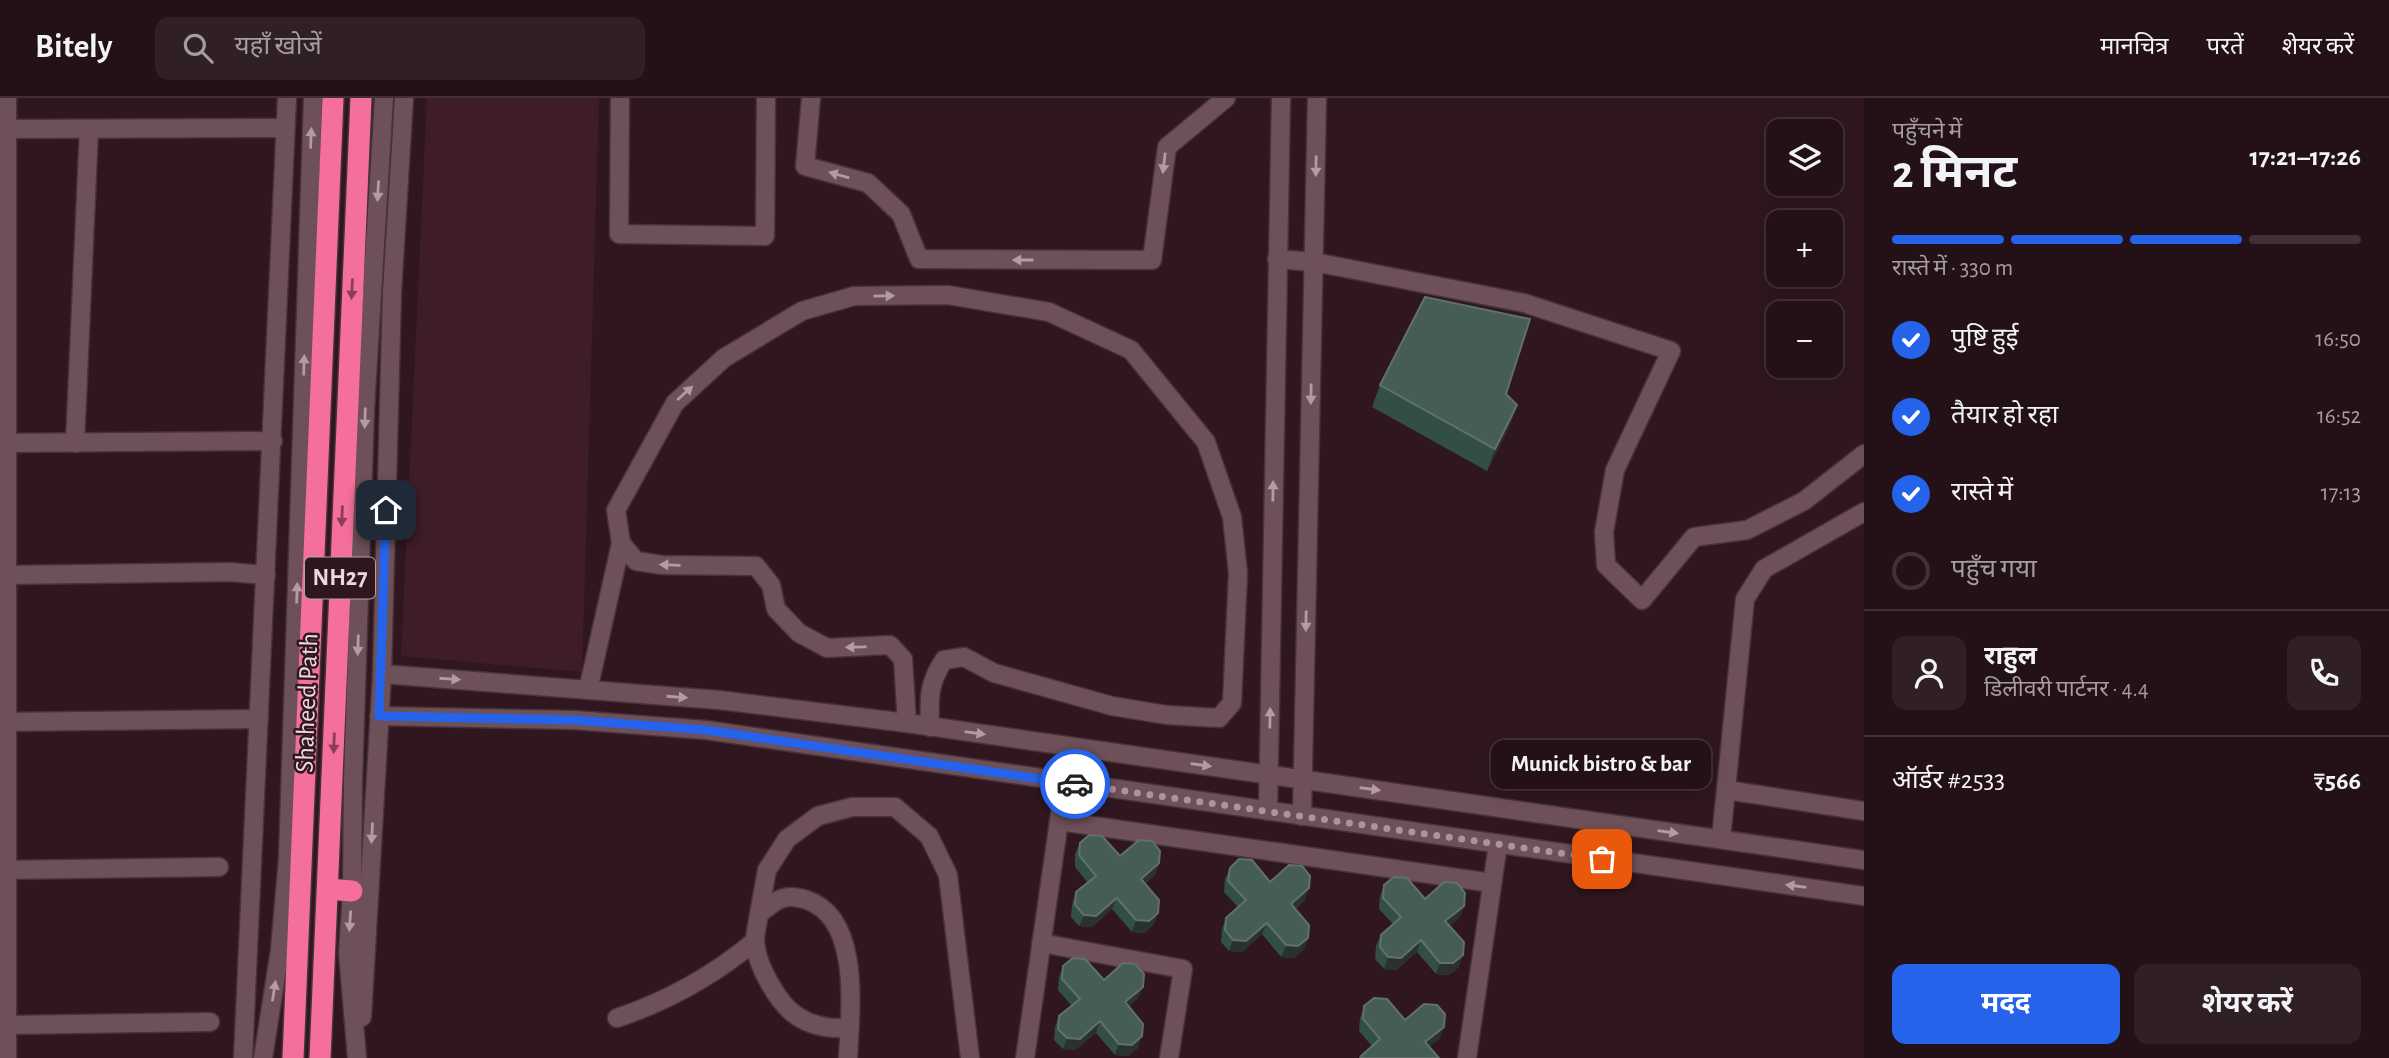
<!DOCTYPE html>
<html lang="hi">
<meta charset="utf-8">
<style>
:root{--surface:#241117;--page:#301f24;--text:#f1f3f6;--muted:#a39da1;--line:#413136;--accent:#2563eb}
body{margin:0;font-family:"Alegreya Sans","Noto Sans Devanagari",sans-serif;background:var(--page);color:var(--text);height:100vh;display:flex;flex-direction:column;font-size:26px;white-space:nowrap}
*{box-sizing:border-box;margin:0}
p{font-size:23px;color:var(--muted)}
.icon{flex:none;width:38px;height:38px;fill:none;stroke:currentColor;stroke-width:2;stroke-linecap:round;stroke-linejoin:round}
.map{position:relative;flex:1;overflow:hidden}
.sheet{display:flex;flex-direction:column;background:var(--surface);width:525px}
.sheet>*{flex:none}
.fabs{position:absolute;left:1766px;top:21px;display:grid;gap:14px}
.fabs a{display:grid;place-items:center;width:77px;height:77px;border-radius:14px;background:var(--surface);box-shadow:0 4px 18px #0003,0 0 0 2px var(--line);font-size:35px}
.pin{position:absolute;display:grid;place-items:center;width:60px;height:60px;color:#fff;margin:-30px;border-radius:14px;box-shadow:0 4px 10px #0006}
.courier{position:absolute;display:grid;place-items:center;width:70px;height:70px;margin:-35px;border:5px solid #2563eb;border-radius:50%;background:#fff;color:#222;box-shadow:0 2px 9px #0007}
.bubble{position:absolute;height:49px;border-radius:14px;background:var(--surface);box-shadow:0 4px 18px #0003,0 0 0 2px var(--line);font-size:23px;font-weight:700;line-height:49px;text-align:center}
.head em{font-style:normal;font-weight:700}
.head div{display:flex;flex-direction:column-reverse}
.head{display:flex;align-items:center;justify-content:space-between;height:119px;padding:0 28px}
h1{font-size:46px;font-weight:700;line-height:52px}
.bar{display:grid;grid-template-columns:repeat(4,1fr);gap:10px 7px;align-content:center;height:84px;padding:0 28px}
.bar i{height:9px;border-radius:5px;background:var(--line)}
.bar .active{background:var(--accent)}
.bar p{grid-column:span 4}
.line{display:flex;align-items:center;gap:18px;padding:0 28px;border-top:2px solid var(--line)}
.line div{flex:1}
.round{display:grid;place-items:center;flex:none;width:74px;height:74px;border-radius:14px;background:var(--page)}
ol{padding:0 28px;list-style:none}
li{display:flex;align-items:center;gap:21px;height:77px}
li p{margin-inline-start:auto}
li .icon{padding:7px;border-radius:50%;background:var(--accent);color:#fff;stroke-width:4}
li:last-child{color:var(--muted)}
li i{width:38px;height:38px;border:4px solid var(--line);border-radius:50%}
.primary-button{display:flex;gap:14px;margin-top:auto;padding:14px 28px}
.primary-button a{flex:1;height:80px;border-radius:14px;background:var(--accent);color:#fff;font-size:28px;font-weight:700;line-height:80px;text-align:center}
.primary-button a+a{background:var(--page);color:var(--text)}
header{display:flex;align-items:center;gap:42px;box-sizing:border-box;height:98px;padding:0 35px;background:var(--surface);border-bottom:2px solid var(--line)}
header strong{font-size:33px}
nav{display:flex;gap:38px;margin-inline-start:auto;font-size:24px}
.search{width:490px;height:63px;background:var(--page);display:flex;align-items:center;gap:18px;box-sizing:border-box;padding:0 24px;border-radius:14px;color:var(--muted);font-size:26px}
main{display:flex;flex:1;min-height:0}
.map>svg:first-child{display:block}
.built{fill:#3e1d27}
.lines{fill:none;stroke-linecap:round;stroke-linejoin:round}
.minor-casing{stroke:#463238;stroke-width:21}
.highway-casing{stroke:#463238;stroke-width:24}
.minor{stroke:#6e5058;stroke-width:18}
.highway{stroke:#f46f9b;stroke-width:21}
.wall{fill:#324e45}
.shaded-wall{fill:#29322f}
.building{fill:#465d56;stroke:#60716b;stroke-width:2}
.oneway{fill:#b39ba1}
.oneway2{fill:#883f57}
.done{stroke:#aa959a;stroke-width:7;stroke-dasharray:0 12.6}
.route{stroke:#2563eb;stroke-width:9}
.labels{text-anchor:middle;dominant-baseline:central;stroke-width:5;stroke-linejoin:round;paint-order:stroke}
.shield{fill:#30171f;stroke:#b39fa4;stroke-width:2}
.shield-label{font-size:24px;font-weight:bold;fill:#ebd9dd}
.street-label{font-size:26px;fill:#ebd9dd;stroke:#30171f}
</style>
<header>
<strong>Bitely</strong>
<div class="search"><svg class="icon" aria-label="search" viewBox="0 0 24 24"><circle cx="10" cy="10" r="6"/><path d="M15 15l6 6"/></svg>यहाँ खोजें</div>
<nav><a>मानचित्र</a><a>परतें</a><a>शेयर करें</a></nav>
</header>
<main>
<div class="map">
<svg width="1864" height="960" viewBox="0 0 1864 960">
<rect width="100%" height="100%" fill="#30171f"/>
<polygon class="built" points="427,0 599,0 582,574 401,558"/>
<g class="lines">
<g class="minor-casing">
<g id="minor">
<polyline points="620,0 619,136 765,138 766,0"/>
<polyline points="811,0 805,68 868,85 901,116 919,161 1152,162 1167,49 1226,0"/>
<polyline points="7,31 285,30"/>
<polyline points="1277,161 1314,164 1524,205 1671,253 1615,372 1604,434 1606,467 1642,502 1694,439 1747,432 1804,403 1864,356"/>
<polyline points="0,345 273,343"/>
<polyline points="75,345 89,31"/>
<polyline points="7,477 230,474 266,477"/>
<polyline points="382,576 719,602 907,625 1864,762"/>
<polyline points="588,592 621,445"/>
<polyline points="379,618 574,622 706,632 1864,798"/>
<polyline points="0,624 259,621"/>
<path d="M 907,625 L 903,561 L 890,547 L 827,550 L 799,535 L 776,511 L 771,487 L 756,468 L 662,467 L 636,463 L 621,445 L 616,412 L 675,305 L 724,260 L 802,213 L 854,198 L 948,197 L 1049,214 L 1131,252 L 1206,344 L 1232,419 L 1238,475 L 1232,605 L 1219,620 L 1167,617 L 1112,608 L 994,575 L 964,559 L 944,562 C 928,586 929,601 930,629"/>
<polyline points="1726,692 1864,713"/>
<polyline points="1268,713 1281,0"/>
<polyline points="1302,718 1317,0"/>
<polyline points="1059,723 1064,685"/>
<polyline points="1721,741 1745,501 1764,471 1864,414"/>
<polyline points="0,772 219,769"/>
<polyline points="759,816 767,772 787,741 818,718 852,709 895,709 929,738 948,777 970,960"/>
<polyline points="1041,845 1183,871 1169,960"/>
<polyline points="362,919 382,576 392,194 404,0"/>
<path d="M 617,920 C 668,903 714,877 755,843"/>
<polyline points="7,927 210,924"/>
<polyline points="7,960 7,0"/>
<polyline points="243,960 287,0"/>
<polyline points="263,960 280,852 288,760 313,0"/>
<polyline points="357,960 348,855 352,793 353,683 365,311 384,0"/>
<path d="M 848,960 C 850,914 862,821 807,802 C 785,794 776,802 759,816 C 758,824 755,834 755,843 C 756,866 778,906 797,918 C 813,929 831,931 849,930"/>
<polyline points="1025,960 1059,723 1492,785"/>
<polyline points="1467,960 1498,746"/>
</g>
</g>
<g class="highway-casing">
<g id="highway">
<polyline points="328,791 352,793"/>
<polyline points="293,960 333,0"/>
<polyline points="320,960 361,0"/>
</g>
</g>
<use href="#minor" class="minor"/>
<use href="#highway" class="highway"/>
</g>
<g class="wall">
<polygon points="1380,287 1506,296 1517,307 1509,329 1487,373 1372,309"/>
<polygon points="1080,745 1120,758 1159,765 1155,777 1145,786 1154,826 1144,835 1132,834 1112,811 1092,829 1079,828 1071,819 1072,806 1076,794 1088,785 1075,769 1075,756"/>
<polygon points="1230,770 1270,784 1305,802 1295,811 1308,840 1304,851 1294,860 1281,859 1262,836 1242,854 1229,853 1221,844 1222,831 1226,820 1238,809 1224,794 1225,781"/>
<polygon points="1384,787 1425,801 1464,808 1460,819 1449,828 1459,869 1449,877 1436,876 1417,854 1396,872 1384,871 1375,861 1376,848 1381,837 1393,826 1379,811 1380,798"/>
<polygon points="1063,868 1104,882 1138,900 1128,909 1138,950 1128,958 1115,957 1096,935 1075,952 1063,951 1054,942 1055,929 1059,918 1072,908 1058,892 1059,879"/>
<polygon points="1364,908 1405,922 1440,940 1429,949 1439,960 1360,960 1361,958 1372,948 1359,933 1360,920"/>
</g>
<g class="shaded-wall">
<polygon points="1517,307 1509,329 1487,373 1495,351"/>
<polygon points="1159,765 1155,777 1137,793 1141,781"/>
<polygon points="1309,790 1305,802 1286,817 1291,806"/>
<polygon points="1117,800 1112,811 1092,829 1079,828 1084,817"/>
<polygon points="1464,808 1460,819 1441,835 1445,823"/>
<polygon points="1158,815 1154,826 1144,835 1132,834 1136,822"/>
<polygon points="1267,825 1262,836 1242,854 1229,853 1233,842"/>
<polygon points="1308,840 1304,851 1294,860 1281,859 1286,847"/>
<polygon points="1421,842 1417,854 1396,872 1384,871 1388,859"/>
<polygon points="1463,857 1459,869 1449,877 1436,876 1440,865"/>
<polygon points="1143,889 1138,900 1120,916 1125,904"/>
<polygon points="1100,923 1096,935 1075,952 1063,951 1067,940"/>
<polygon points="1444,929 1440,940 1421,956 1425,944"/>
<polygon points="1142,938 1138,950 1128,958 1115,957 1119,946"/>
</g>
<g class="building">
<polygon points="1425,199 1530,221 1506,296 1517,307 1495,351 1380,287"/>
<polygon points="1089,737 1102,738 1120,758 1139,742 1152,743 1160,753 1159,765 1141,781 1159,802 1158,815 1149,823 1136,822 1117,800 1096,818 1084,817 1075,807 1076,794 1096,778 1079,757 1080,745"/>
<polygon points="1239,761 1252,762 1270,784 1289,767 1302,768 1310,778 1309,790 1291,806 1309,827 1308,840 1298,848 1286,847 1267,825 1246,843 1233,842 1225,832 1226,820 1246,802 1228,783 1230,770"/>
<polygon points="1394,779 1407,780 1425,801 1444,784 1457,785 1465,795 1464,808 1445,823 1464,844 1463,857 1453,865 1440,865 1421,842 1401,860 1388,859 1380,849 1381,837 1401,819 1383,800 1384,787"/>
<polygon points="1073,860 1085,861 1104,882 1123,865 1135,866 1144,876 1143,889 1125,904 1143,926 1142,938 1132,947 1119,946 1100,923 1080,941 1067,940 1058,931 1059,918 1080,901 1062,881 1063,868"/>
<polygon points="1374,900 1387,901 1405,922 1424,906 1437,907 1445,916 1444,929 1425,944 1439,960 1360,960 1361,958 1380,941 1363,921 1364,908"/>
</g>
<defs><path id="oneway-solid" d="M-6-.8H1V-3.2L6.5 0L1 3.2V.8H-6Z" transform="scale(1.75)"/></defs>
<g class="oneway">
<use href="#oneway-solid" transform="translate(311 40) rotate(-88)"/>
<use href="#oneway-solid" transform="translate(1164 65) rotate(97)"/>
<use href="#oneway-solid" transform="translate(1316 68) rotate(91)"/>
<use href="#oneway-solid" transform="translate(839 77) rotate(-164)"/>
<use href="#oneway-solid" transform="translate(378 93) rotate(93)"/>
<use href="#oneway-solid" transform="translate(1023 162) rotate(-180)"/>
<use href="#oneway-solid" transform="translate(884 198) rotate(-1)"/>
<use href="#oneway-solid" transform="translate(304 267) rotate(-88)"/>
<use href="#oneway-solid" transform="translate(685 295) rotate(-42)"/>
<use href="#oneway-solid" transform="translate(1311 296) rotate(91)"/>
<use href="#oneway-solid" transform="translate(365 320) rotate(92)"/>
<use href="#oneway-solid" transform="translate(1273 393) rotate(-89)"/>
<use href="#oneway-solid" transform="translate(670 467) rotate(-178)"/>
<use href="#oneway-solid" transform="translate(297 495) rotate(-88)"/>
<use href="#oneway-solid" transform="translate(1306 523) rotate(91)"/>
<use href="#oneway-solid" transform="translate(358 547) rotate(92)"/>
<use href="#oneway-solid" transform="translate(856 549) rotate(179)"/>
<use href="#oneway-solid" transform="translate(450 581) rotate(4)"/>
<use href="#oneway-solid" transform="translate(677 599) rotate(4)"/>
<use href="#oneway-solid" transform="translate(1270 620) rotate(-89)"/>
<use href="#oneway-solid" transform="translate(975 635) rotate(8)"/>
<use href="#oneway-solid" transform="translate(1201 667) rotate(8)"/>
<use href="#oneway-solid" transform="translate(1370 691) rotate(8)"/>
<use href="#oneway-solid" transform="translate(1668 734) rotate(8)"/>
<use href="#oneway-solid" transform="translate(372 735) rotate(93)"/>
<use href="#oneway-solid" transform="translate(1796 788) rotate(-172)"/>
<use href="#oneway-solid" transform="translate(350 823) rotate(94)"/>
<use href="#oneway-solid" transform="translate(274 893) rotate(-81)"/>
</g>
<g class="oneway2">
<use href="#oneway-solid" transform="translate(352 191) rotate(93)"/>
<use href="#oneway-solid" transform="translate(342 418) rotate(92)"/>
<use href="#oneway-solid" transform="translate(334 645) rotate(92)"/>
</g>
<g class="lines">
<polyline class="done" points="1075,686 1602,761"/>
<polyline class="route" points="386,412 379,618 574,622 706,632 1075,686"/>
</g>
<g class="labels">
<rect class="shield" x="305" y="459.5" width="70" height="41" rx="5"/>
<g class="shield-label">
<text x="340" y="480">NH27</text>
</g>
<g class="street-label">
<text transform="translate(307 605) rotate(-88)">Shaheed Path</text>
</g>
</g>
</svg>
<div class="fabs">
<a><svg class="icon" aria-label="layers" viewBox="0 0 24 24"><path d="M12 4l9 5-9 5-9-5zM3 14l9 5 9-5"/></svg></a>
<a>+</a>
<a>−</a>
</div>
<div class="pin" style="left:1602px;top:761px;background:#ea580c"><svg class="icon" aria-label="bag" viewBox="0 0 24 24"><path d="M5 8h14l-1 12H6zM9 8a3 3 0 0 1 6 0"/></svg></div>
<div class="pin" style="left:386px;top:412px;background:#1f2937"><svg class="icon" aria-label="home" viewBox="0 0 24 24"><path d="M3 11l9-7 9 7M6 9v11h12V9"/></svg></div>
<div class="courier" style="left:1075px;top:686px"><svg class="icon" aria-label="car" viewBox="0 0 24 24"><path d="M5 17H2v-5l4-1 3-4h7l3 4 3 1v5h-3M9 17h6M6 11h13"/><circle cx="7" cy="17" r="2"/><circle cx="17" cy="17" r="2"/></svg></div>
<div class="bubble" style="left:1491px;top:642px;width:220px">Munick bistro &amp; bar</div>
</div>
<section class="sheet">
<div class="head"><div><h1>2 मिनट</h1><p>पहुँचने में</p></div><em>17:21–17:26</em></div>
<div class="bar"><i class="active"></i><i class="active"></i><i class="active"></i><i></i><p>रास्ते में · 330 m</p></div>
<ol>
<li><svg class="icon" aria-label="check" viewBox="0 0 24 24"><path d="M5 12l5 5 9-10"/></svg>पुष्टि हुई<p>16:50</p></li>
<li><svg class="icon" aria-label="check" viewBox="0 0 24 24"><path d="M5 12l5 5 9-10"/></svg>तैयार हो रहा<p>16:52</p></li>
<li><svg class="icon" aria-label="check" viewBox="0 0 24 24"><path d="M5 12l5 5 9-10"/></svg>रास्ते में<p>17:13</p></li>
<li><i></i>पहुँच गया</li>
</ol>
<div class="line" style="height:126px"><a class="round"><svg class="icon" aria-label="person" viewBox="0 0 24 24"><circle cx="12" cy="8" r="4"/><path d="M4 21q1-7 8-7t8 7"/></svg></a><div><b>राहुल</b><p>डिलीवरी पार्टनर · 4.4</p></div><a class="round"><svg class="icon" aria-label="phone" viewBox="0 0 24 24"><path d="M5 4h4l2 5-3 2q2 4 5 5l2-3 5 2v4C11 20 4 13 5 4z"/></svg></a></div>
<div class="line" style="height:91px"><div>ऑर्डर #2533</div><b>₹566</b></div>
<div class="primary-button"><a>मदद</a><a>शेयर करें</a></div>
</section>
</main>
